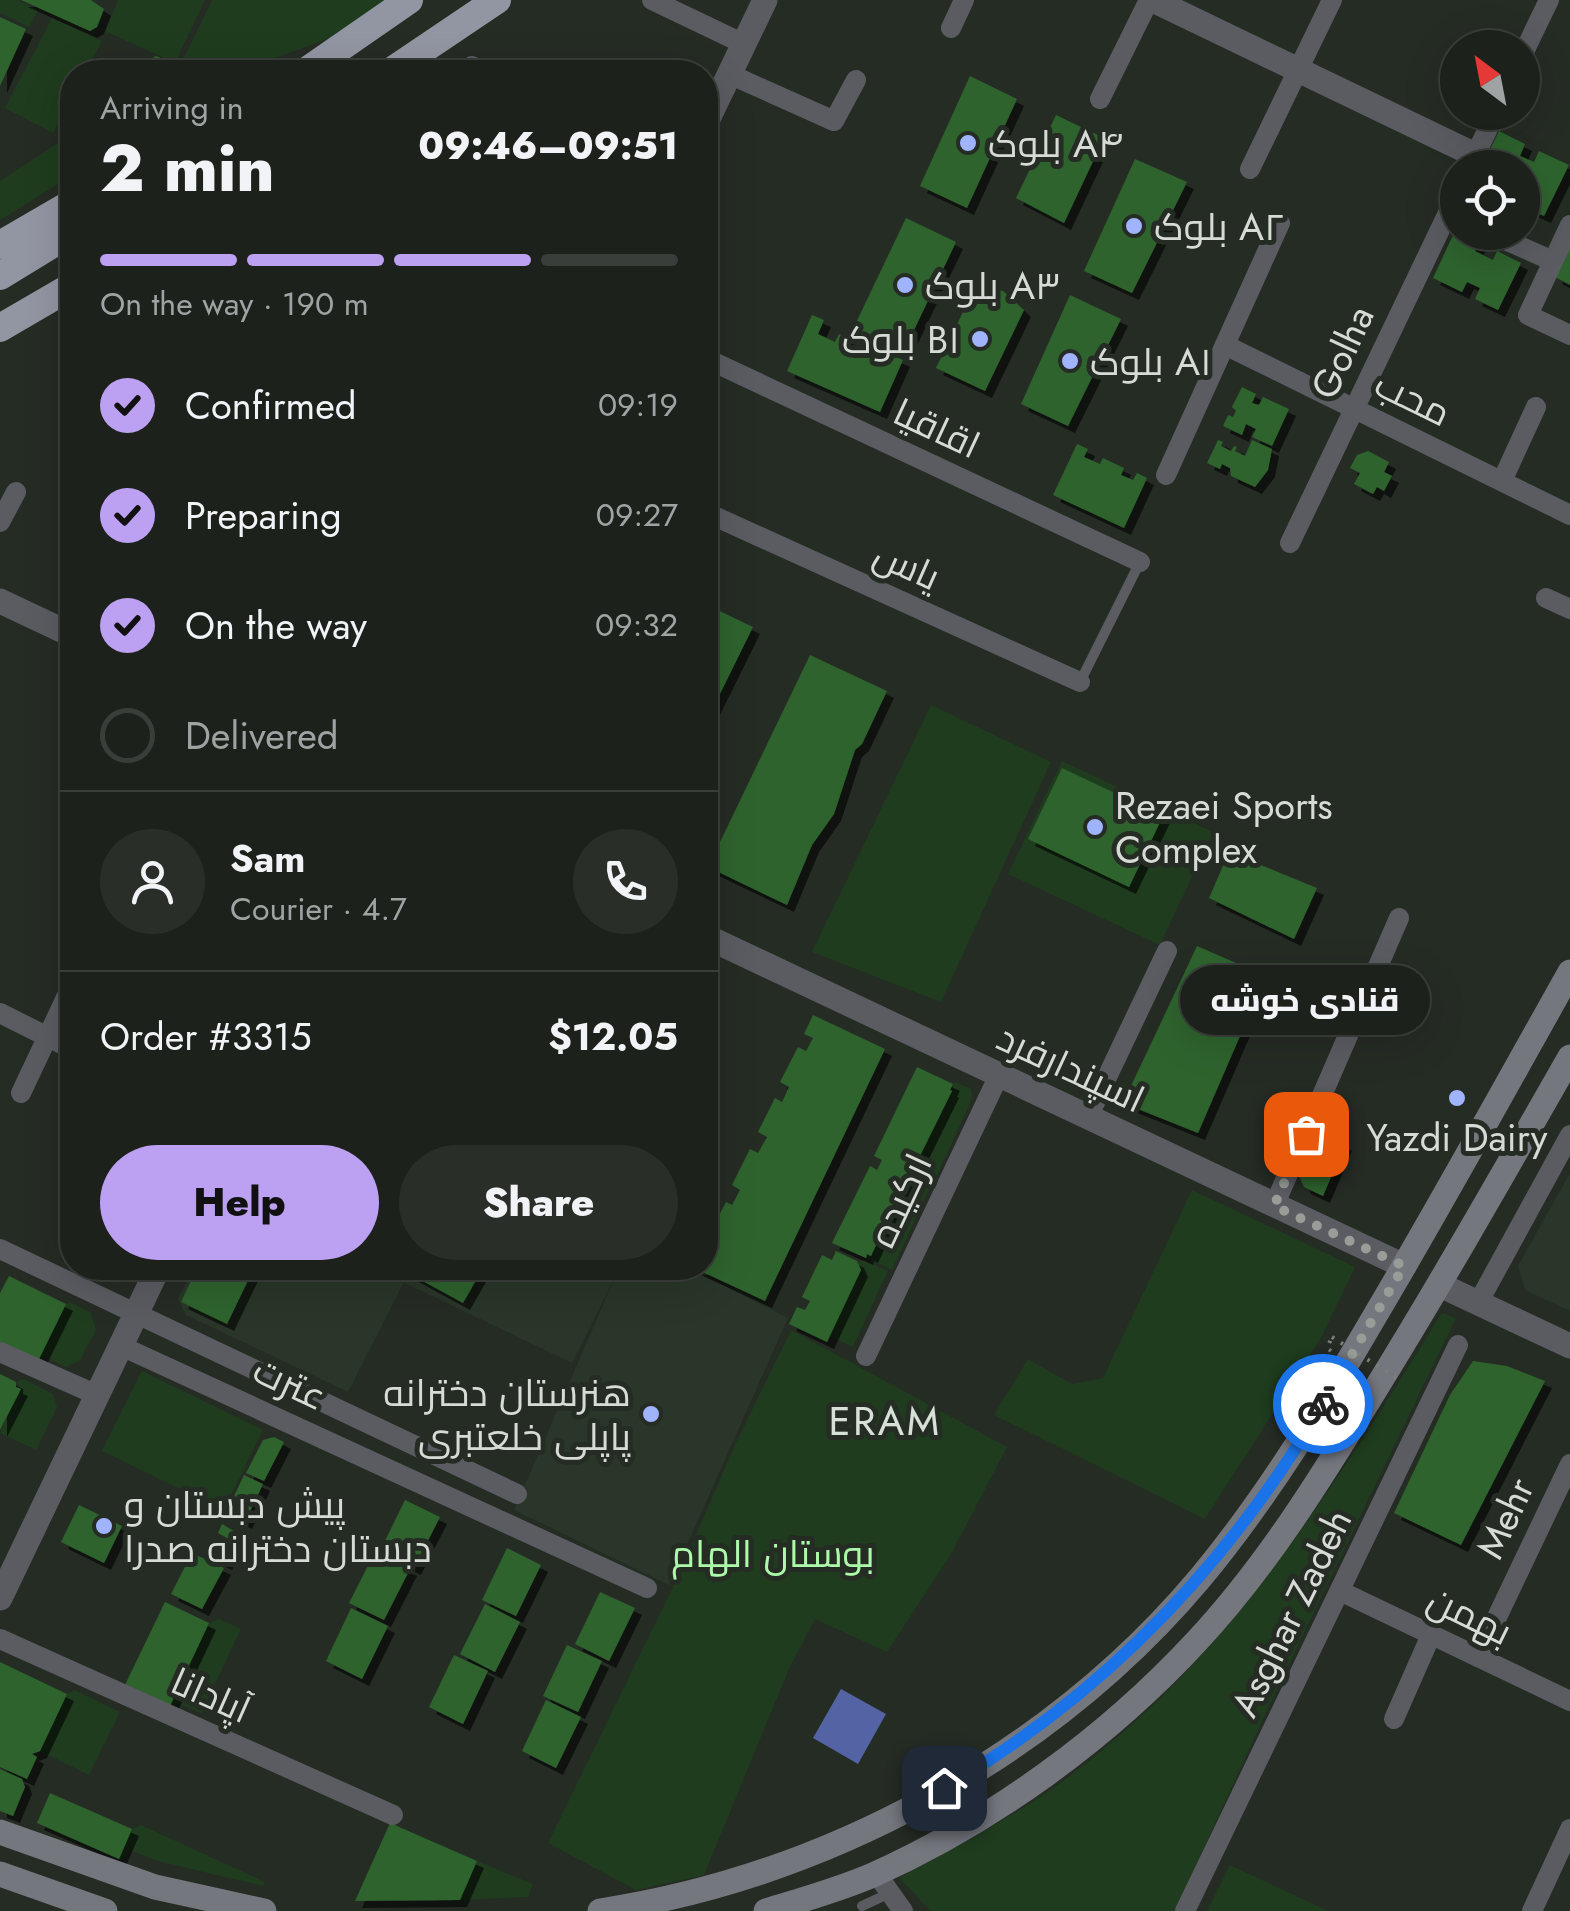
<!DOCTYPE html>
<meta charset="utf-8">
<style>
:root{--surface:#1c211b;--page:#292e28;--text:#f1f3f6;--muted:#a0a3a3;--line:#3a3e3a;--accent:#bca0f2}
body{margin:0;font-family:Jost,Cairo,sans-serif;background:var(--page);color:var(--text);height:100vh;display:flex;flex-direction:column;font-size:38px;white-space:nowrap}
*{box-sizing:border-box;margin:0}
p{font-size:32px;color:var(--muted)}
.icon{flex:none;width:55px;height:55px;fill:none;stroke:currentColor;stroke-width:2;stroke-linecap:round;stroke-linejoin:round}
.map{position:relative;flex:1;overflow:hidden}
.details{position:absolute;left:60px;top:60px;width:658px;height:1220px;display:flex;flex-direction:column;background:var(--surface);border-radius:40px;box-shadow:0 10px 40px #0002,0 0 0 2px var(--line)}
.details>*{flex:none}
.needle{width:65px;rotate:328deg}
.buttons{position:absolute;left:1440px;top:30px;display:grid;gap:20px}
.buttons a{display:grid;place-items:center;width:100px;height:100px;border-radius:50%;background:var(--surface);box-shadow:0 10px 40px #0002,0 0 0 2px var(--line);font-size:50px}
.pin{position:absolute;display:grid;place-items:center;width:85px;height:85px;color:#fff;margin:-42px;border-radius:20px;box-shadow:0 5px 15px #0006}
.courier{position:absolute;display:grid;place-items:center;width:100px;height:100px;margin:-50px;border:8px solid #1a73e8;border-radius:50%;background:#fff;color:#222;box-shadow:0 2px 12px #0007}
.bubble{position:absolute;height:70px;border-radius:35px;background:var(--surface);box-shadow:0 10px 40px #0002,0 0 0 2px var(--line);font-size:32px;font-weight:800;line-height:70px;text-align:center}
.overview em{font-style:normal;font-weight:800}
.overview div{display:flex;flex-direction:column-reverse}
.overview{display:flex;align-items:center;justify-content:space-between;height:170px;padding:0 40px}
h1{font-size:65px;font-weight:800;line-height:75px}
.bar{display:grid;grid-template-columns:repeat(4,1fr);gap:15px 10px;align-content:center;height:120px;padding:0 40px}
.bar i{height:12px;border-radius:8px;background:var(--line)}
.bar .selected{background:var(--accent)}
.bar p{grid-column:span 4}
.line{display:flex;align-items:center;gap:25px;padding:0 40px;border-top:2px solid var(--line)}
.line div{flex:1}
.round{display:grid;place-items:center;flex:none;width:105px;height:105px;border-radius:52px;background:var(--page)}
ol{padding:0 40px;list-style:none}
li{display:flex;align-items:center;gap:30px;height:110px}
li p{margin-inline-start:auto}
li .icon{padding:10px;border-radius:50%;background:var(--accent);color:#111;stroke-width:4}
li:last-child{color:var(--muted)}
li i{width:55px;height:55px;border:5px solid var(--line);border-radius:50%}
.cta{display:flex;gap:20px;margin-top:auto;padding:20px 40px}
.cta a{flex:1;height:115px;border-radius:60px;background:var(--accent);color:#111;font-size:40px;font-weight:800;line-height:115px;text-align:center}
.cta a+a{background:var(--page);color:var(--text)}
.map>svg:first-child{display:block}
.built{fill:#2a3629}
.green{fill:#1f3c1e}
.water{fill:#5463a3}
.building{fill:#2d632d;filter:url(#shadow)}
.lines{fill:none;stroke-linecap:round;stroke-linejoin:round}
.path{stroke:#7b817a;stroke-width:4;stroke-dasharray:2.5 8;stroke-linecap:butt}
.service{stroke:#5a5c61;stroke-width:10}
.minor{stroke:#5a5c61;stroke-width:20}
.tertiary{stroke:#5a5c61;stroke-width:25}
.secondary{stroke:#75777f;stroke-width:25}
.trunk{stroke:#9296a2;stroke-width:28}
.path-bridge{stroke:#7b817a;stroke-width:4;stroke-dasharray:2.5 8;stroke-linecap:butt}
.done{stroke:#989e97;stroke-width:10;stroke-dasharray:0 18}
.route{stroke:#1a73e8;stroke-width:12}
.poi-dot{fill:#a0b3fd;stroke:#252c24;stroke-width:4}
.labels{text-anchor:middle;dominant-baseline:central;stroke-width:10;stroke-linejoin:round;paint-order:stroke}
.poi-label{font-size:38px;fill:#d6dbd5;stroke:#252c24;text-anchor:start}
.street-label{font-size:38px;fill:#d6dbd5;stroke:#252c24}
.park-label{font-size:38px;fill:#acfaa9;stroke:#252c24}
.neighbourhood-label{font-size:40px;letter-spacing:2.5px;fill:#d7e1d7;stroke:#252c24}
</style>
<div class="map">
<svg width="1570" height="1911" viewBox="0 0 1570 1911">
<defs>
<filter id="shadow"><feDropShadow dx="7" dy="7" stdDeviation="0" flood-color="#0009"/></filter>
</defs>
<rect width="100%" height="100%" fill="#252c24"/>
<g class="built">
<polygon points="1570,1173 1570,1311 1525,1290 1518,1266"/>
<polygon points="194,1268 411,1268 348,1392 186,1315 178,1299"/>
<polygon points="413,1268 689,1268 788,1318 669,1585 514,1510 616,1275 572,1363 405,1283"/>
</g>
<g class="green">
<polygon points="0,0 17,0 38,10 29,27 0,13"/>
<polygon points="118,0 205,0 175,63 105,31"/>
<polygon points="212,0 386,0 330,38 238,72 168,72 181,64"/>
<polygon points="52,18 102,41 85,72 72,72 72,97 53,133 5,108"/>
<polygon points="72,134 72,175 0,220 0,181"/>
<polygon points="931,705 1051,762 941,1002 812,952"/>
<polygon points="1062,761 1213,832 1160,945 1008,874"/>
<polygon points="955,1082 971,1089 972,1099 934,1182 908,1170 910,1166 915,1167"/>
<polygon points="907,1172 932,1183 892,1270 866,1258 867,1254 872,1256 907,1181 904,1179"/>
<polygon points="1192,1190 1355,1267 1322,1336 1205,1519 994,1415 1028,1359 1072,1384 1103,1378"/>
<polygon points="864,1260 888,1271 853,1347 830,1336 861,1270 858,1262"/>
<polygon points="70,1302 91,1313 96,1330 80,1360 66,1367 45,1357 38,1361 66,1304"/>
<path d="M 1442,1313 L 1456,1318 L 1276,1691 L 1175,1911 L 931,1911 L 899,1878 C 958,1845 1021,1814 1075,1772 C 1239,1646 1334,1485 1442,1313 Z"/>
<polygon points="791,1330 1007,1447 950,1556 887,1652 815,1619 789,1669 704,1875 636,1890 548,1843 674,1585 735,1445"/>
<polygon points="142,1371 263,1430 224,1510 102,1451"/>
<polygon points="23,1379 53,1394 57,1407 36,1450 0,1433 20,1390 16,1382"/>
<polygon points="219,1619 241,1629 201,1713 180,1704 169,1708 209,1623"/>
<polygon points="74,1690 120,1712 89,1775 40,1751 67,1694"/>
<polygon points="141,1825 265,1882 263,1886 157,1861 130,1850 127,1856 119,1859 132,1829"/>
<polygon points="477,1861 533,1884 528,1897 460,1900"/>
<polygon points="1230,1865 1328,1911 1207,1911"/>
</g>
<polygon class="water" points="841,1689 886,1714 858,1764 813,1738"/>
<g class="building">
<polygon points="21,0 91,0 104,9 97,27 90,31"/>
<polygon points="0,17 26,29 0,86"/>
<polygon points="156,56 176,65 165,72 131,72"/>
<polygon points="970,76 1017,99 967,208 920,186"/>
<polygon points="1056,115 1104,138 1064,223 1016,198"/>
<polygon points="1499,131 1525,144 1520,156 1534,162 1539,151 1569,165 1544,216 1522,206 1522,168 1481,168"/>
<polygon points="1135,159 1187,182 1132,293 1084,271"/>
<polygon points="906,218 956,242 903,353 853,329"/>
<polygon points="1455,231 1479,243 1475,251 1493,260 1497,251 1521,263 1498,310 1475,299 1480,288 1467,282 1462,292 1433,278"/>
<polygon points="1570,245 1570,285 1555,277"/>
<polygon points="975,287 1003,291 1024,310 985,391 936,368"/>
<polygon points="1070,295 1121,319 1068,426 1021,404"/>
<polygon points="812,315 824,320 818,334 835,342 839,334 850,339 847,347 865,355 870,345 903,360 880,412 787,371"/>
<polygon points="1242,387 1256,394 1252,403 1259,405 1263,397 1289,409 1272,446 1252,437 1256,429 1246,424 1242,435 1223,426 1228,415 1233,417 1236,411 1232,407"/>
<polygon points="1218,440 1223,442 1221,446 1231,451 1234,446 1237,447 1235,451 1245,456 1252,440 1272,449 1268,470 1255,487 1231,476 1230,468 1222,464 1220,469 1207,463"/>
<polygon points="1077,444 1088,449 1084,457 1100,464 1103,458 1124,468 1121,475 1133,480 1137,473 1147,478 1124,528 1053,495"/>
<polygon points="1368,451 1389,462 1384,472 1392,476 1384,491 1377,487 1373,494 1354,484 1360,473 1350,468 1357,455"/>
<polygon points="705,604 753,627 705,724"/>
<polygon points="810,655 887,691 862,744 855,750 834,814 812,845 787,905 708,867"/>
<polygon points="1062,768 1163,816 1129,887 1028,839"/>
<polygon points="1229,852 1317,888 1294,939 1209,898"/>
<polygon points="1197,946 1266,976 1198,1133 1123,1103"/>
<polygon points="813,1015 885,1049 765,1301 694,1268 705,1268 705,1255 709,1257 718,1239 709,1235 726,1202 732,1205 740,1190 732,1185 750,1149 758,1153 767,1137 758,1132 775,1098 782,1102 789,1087 780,1082 798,1047 806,1051 813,1038 804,1034"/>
<polygon points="917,1067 953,1084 950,1090 952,1091 914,1168 910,1166 904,1179 907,1180 871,1256 867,1254 866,1258 832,1243 870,1166 877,1170 882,1160 874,1156"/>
<polygon points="1319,1133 1345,1144 1323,1196 1304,1187 1298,1174"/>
<polygon points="836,1251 857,1261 861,1270 827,1342 789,1324 797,1307 805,1310 810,1301 802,1297 822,1255 832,1260"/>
<polygon points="197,1268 254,1268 227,1324 181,1302"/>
<polygon points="414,1268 483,1268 463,1303 410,1274"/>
<polygon points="9,1276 66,1304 38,1361 0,1343 0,1293"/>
<polygon points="1473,1361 1507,1366 1545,1381 1461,1545 1394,1513 1450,1395"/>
<polygon points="0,1374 16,1382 16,1387 21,1389 0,1430"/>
<polygon points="274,1437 284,1442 264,1481 246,1473 263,1440"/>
<polygon points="244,1475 263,1484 245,1522 226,1513"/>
<polygon points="405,1500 440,1517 414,1568 380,1551"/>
<polygon points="79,1505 122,1526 104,1563 61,1542"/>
<polygon points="222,1524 239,1534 234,1542 218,1533"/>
<polygon points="225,1541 233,1546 225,1563 216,1559"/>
<polygon points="507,1548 541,1565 516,1616 482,1600"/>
<polygon points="375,1552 410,1569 384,1620 349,1603"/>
<polygon points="192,1553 224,1568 202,1609 171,1594"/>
<polygon points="600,1592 635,1608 609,1661 575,1644"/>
<polygon points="165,1602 209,1623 169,1708 124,1687"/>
<polygon points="485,1604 520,1622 495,1672 460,1654"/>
<polygon points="351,1608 388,1626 362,1679 326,1661"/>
<polygon points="567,1645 602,1661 578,1712 543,1696"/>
<polygon points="454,1655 488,1671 463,1724 429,1707"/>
<polygon points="0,1662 67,1694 40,1751 32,1754 37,1757 27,1779 0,1767"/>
<polygon points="546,1700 581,1717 556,1768 522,1751"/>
<polygon points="0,1769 22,1779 25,1787 13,1816 0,1811"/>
<polygon points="50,1793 132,1829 119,1859 37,1823"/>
<polygon points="390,1823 477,1861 460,1900 355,1901"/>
</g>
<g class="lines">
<polyline class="path" points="1331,1351 1327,1348 1332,1337"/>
<g class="service">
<polyline points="1080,682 1140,562"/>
<polyline points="862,1906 888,1894"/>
</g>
<g class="minor">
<polyline points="652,0 744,44"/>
<polyline points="951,28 964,0"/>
<polyline points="1522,56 1549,0"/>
<polyline points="472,66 485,72"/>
<polyline points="729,74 834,121 856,80"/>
<polyline points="1100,99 1149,0"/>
<polyline points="1469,168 1496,112"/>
<polyline points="1250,169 1332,0"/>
<polyline points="1570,225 1528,315 1570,335"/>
<polyline points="1487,232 1553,261"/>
<polyline points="1225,345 1570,515"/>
<polyline points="705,358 1140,562"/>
<polyline points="1166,475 1280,223"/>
<polyline points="1502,481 1536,407"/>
<polyline points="705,512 1080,682"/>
<polyline points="0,522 16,492"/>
<polyline points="1290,543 1458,192"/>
<polyline points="1546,598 1570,609"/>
<polyline points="0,1013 72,1049"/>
<polyline points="21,1093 72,985"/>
<polyline points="1088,1117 1167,951"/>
<polyline points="1274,1206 1399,918"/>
<polyline points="0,1249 517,1494"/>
<polyline points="1478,1303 1570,1135"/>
<polyline points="121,1346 647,1588"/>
<polyline points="0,1352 97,1395"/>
<polyline points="866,1356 999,1075"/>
<polyline points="1340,1591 1570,1701"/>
<polyline points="0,1639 393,1815"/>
<polyline points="1478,1657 1570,1464"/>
<polyline points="1394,1719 1431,1635"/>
<polyline points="876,1873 903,1911"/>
<polyline points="1185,1911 1458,1345"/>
<polyline points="1532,1911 1570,1829"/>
</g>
<g class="tertiary">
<polyline points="1153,0 1475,155"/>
<polyline points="705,125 765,0"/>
<polyline points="0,601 72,635"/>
<polyline points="705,936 1404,1266"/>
<polyline points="1440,1285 1570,1346"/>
<polyline points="0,1598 158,1268"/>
</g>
<g class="secondary">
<polyline points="0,1832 155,1887 264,1911"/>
<polyline points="0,1874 105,1911"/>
<path d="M 600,1911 C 828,1876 1052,1755 1201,1577 C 1269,1495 1323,1405 1376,1314 C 1443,1201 1506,1086 1570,972"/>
<path d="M 766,1911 C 802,1900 838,1890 873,1875 C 993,1821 1107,1738 1196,1642 C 1267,1566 1321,1478 1375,1390 C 1443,1280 1506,1169 1570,1057"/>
</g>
<g class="trunk">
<polyline points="305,72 409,0"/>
<polyline points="390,72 497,0"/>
<polyline points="0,245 72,203"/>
<polyline points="0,276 72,232"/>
<polyline points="0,328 72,286"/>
</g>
<polyline class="path-bridge" points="1332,1337 1398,1379"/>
</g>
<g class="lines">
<polyline class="done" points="1306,1134 1274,1206 1404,1266 1323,1404"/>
<path class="route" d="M 944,1788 C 1105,1694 1229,1564 1323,1404"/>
</g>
<g class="poi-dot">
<circle cx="968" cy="143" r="10"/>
<circle cx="1134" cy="226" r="10"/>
<circle cx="905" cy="285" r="10"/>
<circle cx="980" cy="339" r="10"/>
<circle cx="1070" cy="361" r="10"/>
<circle cx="1095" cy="827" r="10"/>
<circle cx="1457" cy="1098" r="10"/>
<circle cx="651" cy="1414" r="10"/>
<circle cx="104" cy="1526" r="10"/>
</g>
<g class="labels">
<g class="poi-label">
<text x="988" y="143">بلوک A۴</text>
<text x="1154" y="226">بلوک A۲</text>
<text x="925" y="285">بلوک A۳</text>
<text x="960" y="339" text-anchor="end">بلوک B۱</text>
<text x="1090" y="361">بلوک A۱</text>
<text x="1115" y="805">Rezaei Sports<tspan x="1115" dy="44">Complex</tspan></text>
<text x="1457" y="1137" text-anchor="middle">Yazdi Dairy</text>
<text x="631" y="1392" text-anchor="end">هنرستان دخترانه<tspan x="631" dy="44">پاپلی خلعتبری</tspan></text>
<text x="124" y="1504">پیش دبستان و<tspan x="124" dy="44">دبستان دخترانه صدرا</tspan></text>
</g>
<g class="street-label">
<text transform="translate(1342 352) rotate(-65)">Golha</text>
<text transform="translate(1413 398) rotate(26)">محب</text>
<text transform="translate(937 428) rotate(25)">اقاقیا</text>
<text transform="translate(907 565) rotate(24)">یاس</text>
<text transform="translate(1071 1068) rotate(25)">اسپندارفرد</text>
<text transform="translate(900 1200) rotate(-65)">ارکیده</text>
<text transform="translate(290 1383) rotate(25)">عترت</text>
<text transform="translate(1505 1518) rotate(-65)">Mehr</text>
<text transform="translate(1291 1613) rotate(-64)">Asghar Zadeh</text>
<text transform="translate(1470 1615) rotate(26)">بهمن</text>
<text transform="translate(211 1695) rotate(24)">آپادانا</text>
</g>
<g class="park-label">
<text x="773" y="1553">بوستان الهام</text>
</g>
<g class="neighbourhood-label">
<text x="885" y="1421">ERAM</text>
</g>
</g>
</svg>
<div class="buttons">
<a><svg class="needle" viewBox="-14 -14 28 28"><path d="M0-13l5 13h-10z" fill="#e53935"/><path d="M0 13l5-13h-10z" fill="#a0a3a3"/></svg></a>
<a><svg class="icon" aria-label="locate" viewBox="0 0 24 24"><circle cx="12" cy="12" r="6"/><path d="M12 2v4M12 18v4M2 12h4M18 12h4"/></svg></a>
</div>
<div class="pin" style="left:1306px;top:1134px;background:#ea580c"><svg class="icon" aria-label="bag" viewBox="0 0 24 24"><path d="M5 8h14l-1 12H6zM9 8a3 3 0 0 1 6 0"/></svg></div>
<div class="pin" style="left:944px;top:1788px;background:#1f2937"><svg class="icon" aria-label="home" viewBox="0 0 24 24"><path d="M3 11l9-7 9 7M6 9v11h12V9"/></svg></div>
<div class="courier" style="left:1323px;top:1404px"><svg class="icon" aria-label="bike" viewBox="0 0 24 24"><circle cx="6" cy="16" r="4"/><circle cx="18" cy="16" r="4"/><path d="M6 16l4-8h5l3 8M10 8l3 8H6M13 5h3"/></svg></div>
<div class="bubble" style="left:1180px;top:965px;width:250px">قنادی خوشه</div>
<section class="details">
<div class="overview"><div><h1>2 min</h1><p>Arriving in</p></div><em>09:46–09:51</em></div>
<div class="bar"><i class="selected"></i><i class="selected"></i><i class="selected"></i><i></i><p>On the way · 190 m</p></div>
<ol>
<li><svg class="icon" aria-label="check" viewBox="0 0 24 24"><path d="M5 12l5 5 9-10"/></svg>Confirmed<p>09:19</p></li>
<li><svg class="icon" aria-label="check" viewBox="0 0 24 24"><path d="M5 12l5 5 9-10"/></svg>Preparing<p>09:27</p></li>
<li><svg class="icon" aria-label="check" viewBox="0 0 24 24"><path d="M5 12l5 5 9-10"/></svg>On the way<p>09:32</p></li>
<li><i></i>Delivered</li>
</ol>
<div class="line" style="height:180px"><a class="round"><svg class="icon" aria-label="person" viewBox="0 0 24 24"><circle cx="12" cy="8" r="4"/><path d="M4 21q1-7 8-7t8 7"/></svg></a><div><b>Sam</b><p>Courier · 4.7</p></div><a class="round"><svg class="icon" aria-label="phone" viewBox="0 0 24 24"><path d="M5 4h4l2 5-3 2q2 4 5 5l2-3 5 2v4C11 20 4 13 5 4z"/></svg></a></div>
<div class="line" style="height:130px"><div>Order #3315</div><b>$12.05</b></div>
<div class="cta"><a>Help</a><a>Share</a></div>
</section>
</div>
